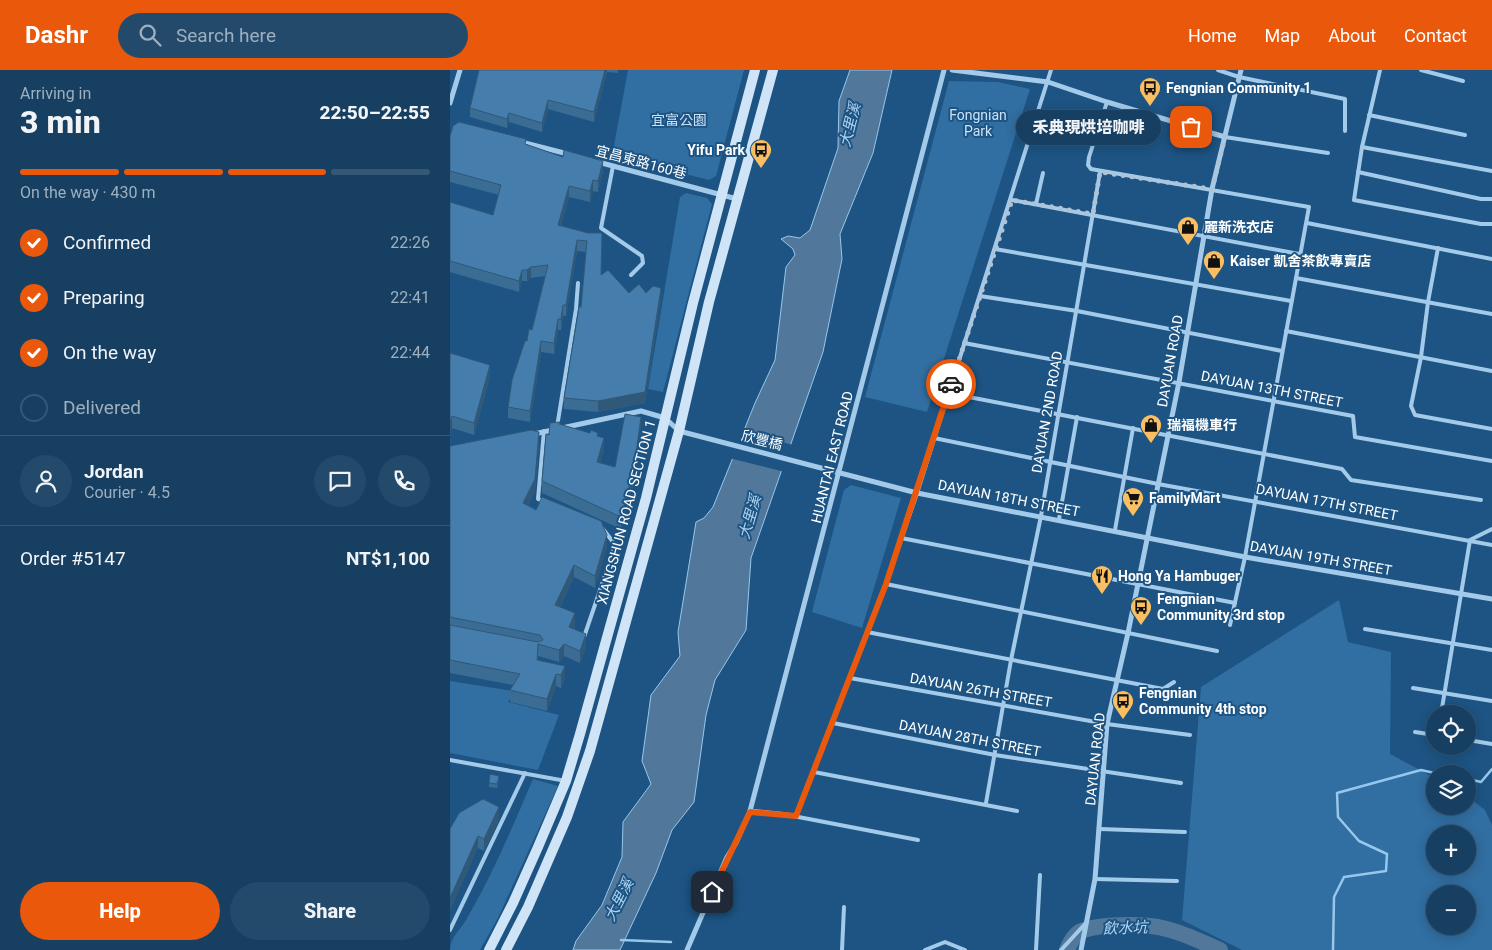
<!DOCTYPE html>
<meta charset="utf-8">
<style>
:root{--surface:#163f62;--page:#234a6b;--text:#f1f3f6;--muted:#9eafbe;--line:#355877;--accent:#ea580c}
body{margin:0;font-family:Roboto,"Noto Sans TC",sans-serif;background:var(--page);color:var(--text);height:100vh;display:flex;flex-direction:column;font-size:19px;white-space:nowrap}
*{box-sizing:border-box;margin:0}
p{font-size:16px;color:var(--muted)}
.icon{flex:none;width:28px;height:28px;fill:none;stroke:currentColor;stroke-width:2;stroke-linecap:round;stroke-linejoin:round}
.map{position:relative;flex:1;overflow:hidden}
.drawer{display:flex;flex-direction:column;background:var(--surface);width:450px}
.drawer>*{flex:none}
.tools{position:absolute;left:976px;top:635px;display:grid;gap:10px}
.tools a{display:grid;place-items:center;width:50px;height:50px;border-radius:50%;background:var(--surface);box-shadow:0 2px 12px #0003,0 0 0 1px var(--line);font-size:25px}
.pin{position:absolute;display:grid;place-items:center;width:42px;height:42px;color:#fff;margin:-21px;border-radius:10px;box-shadow:0 2px 8px #0006}
.courier{position:absolute;display:grid;place-items:center;width:50px;height:50px;margin:-25px;border:4px solid #ea580c;border-radius:50%;background:#fff;color:#222;box-shadow:0 1px 6px #0007}
.bubble{position:absolute;height:35px;border-radius:18px;background:var(--surface);box-shadow:0 2px 12px #0003,0 0 0 1px var(--line);font-size:16px;font-weight:800;line-height:35px;text-align:center}
.summary em{font-style:normal;font-weight:800}
.summary div{display:flex;flex-direction:column-reverse}
.summary{display:flex;align-items:center;justify-content:space-between;height:85px;padding:0 20px}
h1{font-size:32px;font-weight:800;line-height:38px}
.bar{display:grid;grid-template-columns:repeat(4,1fr);gap:8px 5px;align-content:center;height:60px;padding:0 20px}
.bar i{height:6px;border-radius:4px;background:var(--line)}
.bar .selected{background:var(--accent)}
.bar p{grid-column:span 4}
.line{display:flex;align-items:center;gap:12px;padding:0 20px;border-top:1px solid var(--line)}
.line div{flex:1}
.round{display:grid;place-items:center;flex:none;width:52px;height:52px;border-radius:26px;background:var(--page)}
ol{padding:0 20px;list-style:none}
li{display:flex;align-items:center;gap:15px;height:55px}
li p{margin-inline-start:auto}
li .icon{padding:5px;border-radius:50%;background:var(--accent);color:#fff;stroke-width:4}
li:last-child{color:var(--muted)}
li i{width:28px;height:28px;border:2px solid var(--line);border-radius:50%}
.cta{display:flex;gap:10px;margin-top:auto;padding:10px 20px}
.cta a{flex:1;height:58px;border-radius:30px;background:var(--accent);color:#fff;font-size:20px;font-weight:800;line-height:58px;text-align:center}
.cta a+a{background:var(--page);color:var(--text)}
header{display:flex;align-items:center;gap:30px;box-sizing:border-box;height:70px;padding:0 25px;background:var(--accent);color:#fff}
header strong{font-size:24px}
nav{display:flex;gap:28px;margin-inline-start:auto;font-size:18px}
.search{width:350px;height:45px;background:var(--page);display:flex;align-items:center;gap:12px;box-sizing:border-box;padding:0 18px;border-radius:28px;color:var(--muted);font-size:19px}
main{display:flex;flex:1;min-height:0}
.map>svg:first-child{display:block}
.green{fill:#316ea1;fill-rule:evenodd}
.water{fill:#51789b;stroke:#97c7ec}
.pier{fill:#1d5483}
.lines{fill:none;stroke-linecap:round;stroke-linejoin:round}
.stream{stroke:#97c7ec;stroke-width:2.5}
.river{stroke:#51789b;stroke-width:16}
.lane{stroke:#a4caea;stroke-width:4}
.street{stroke:#a4caea;stroke-width:5}
.secondary{stroke:#cfe5f7;stroke-width:10}
.wall{fill:#3b6c94}
.shaded-wall{fill:#305878}
.building{fill:#457eac;stroke:#305878}
.done{stroke:#b0c3d4;stroke-width:5;stroke-dasharray:0 9}
.route{stroke:#ea580c;stroke-width:6}
.labels{text-anchor:middle;dominant-baseline:central;stroke-width:4;stroke-linejoin:round;paint-order:stroke}
.poi-label{font-size:14px;font-weight:bold;fill:#fff;stroke:#1d5483;text-anchor:start}
.park-label{font-size:14px;fill:#c8e2f7;stroke:#1d5483}
.street-label{font-size:14px;fill:#fff;stroke:#1d5483}
.water-label{font-size:15px;font-style:italic;fill:#afd4f1;stroke:#1d5483}
</style>
<header>
<strong>Dashr</strong>
<div class="search"><svg class="icon" aria-label="search" viewBox="0 0 24 24"><circle cx="10" cy="10" r="6"/><path d="M15 15l6 6"/></svg>Search here</div>
<nav><a>Home</a><a>Map</a><a>About</a><a>Contact</a></nav>
</header>
<main>
<section class="drawer">
<div class="summary"><div><h1>3 min</h1><p>Arriving in</p></div><em>22:50–22:55</em></div>
<div class="bar"><i class="selected"></i><i class="selected"></i><i class="selected"></i><i></i><p>On the way · 430 m</p></div>
<ol>
<li><svg class="icon" aria-label="check" viewBox="0 0 24 24"><path d="M5 12l5 5 9-10"/></svg>Confirmed<p>22:26</p></li>
<li><svg class="icon" aria-label="check" viewBox="0 0 24 24"><path d="M5 12l5 5 9-10"/></svg>Preparing<p>22:41</p></li>
<li><svg class="icon" aria-label="check" viewBox="0 0 24 24"><path d="M5 12l5 5 9-10"/></svg>On the way<p>22:44</p></li>
<li><i></i>Delivered</li>
</ol>
<div class="line" style="height:90px"><a class="round"><svg class="icon" aria-label="person" viewBox="0 0 24 24"><circle cx="12" cy="8" r="4"/><path d="M4 21q1-7 8-7t8 7"/></svg></a><div><b>Jordan</b><p>Courier · 4.5</p></div><a class="round"><svg class="icon" aria-label="chat" viewBox="0 0 24 24"><path d="M4 5h16v11H9l-5 4z"/></svg></a><a class="round"><svg class="icon" aria-label="phone" viewBox="0 0 24 24"><path d="M5 4h4l2 5-3 2q2 4 5 5l2-3 5 2v4C11 20 4 13 5 4z"/></svg></a></div>
<div class="line" style="height:65px"><div>Order #5147</div><b>NT$1,100</b></div>
<div class="cta"><a>Help</a><a>Share</a></div>
</section>
<div class="map">
<svg width="1042" height="880" viewBox="0 0 1042 880">
<rect width="100%" height="100%" fill="#1d5483"/>
<g class="green">
<polygon points="178,0 294,0 266,106 259,110 162,86"/>
<polygon points="499,11 548,12 580,19 477,342 415,327"/>
<polygon points="236,123 257,128 262,134 213,322 198,319 230,127"/>
<polygon points="401,415 451,428 412,558 362,542 394,420"/>
<path d="M 889,530 L 898,572 L 941,582 L 940,684 L 985,708 L 985,736 L 1018,736 L 1018,727 L 1035,740 L 1042,755 L 1042,880 L 792,880 L 732,850 L 751,617 ZM 985,764 L 1018,764 L 1018,796 L 985,796 ZM 985,824 L 1018,824 L 1018,856 L 985,856 Z"/>
<polygon points="0,611 64,621 58,632 109,645 88,700 0,683"/>
<path d="M 83,709 L 108,716 L 48,848 L 30,880 L 0,880 C 0,868 10,860 16,850 C 42,806 63,756 83,709 Z"/>
</g>
<polygon class="water" points="400,0 442,0 423,83 390,164 392,189 373,282 301,488 296,560 265,610 256,645 244,732 222,760 206,803 170,880 123,880 126,871 152,835 172,787 173,752 201,714 192,691 201,625 230,586 228,562 246,452 254,448 263,437 305,333 325,290 336,197 345,185 343,179 331,169 338,166 350,168 360,160 388,78 389,31"/>
<polygon class="pier" points="290,361 343,375 335,402 279,388"/>
<g class="lines">
<g class="stream">
<polyline points="1018,709 1031,712 1042,699"/>
<polyline points="171,870 221,872"/>
<polyline points="883,880 884,827 894,807 936,801 937,784 909,771 888,747 887,723 971,700 989,704"/>
</g>
<path class="river" d="M 617,880 C 620,873 625,862 634,860 C 651,854 690,854 708,857 C 729,861 750,871 770,880"/>
<g class="lane">
<polyline points="768,0 789,7 895,29 895,61"/>
<polyline points="930,0 912,77 904,130 1031,154 1042,154"/>
<polyline points="971,0 1013,11"/>
<polyline points="657,32 639,87 638,95 641,99 859,137 795,487 780,555"/>
<polyline points="919,45 1015,65"/>
<polyline points="775,67 878,83"/>
<polyline points="912,77 1042,101"/>
<polyline points="163,96 151,158 192,186 193,193 181,205"/>
<polyline points="908,102 1031,129 1042,129"/>
<polyline points="562,130 849,184"/>
<polyline points="586,134 593,103"/>
<polyline points="857,153 1042,189"/>
<polyline points="988,178 978,232 971,287 961,336 965,345 1042,359"/>
<polyline points="545,179 841,231"/>
<polyline points="846,208 1042,244"/>
<polyline points="530,226 627,241 832,281"/>
<polyline points="836,261 1042,301"/>
<polyline points="514,273 903,346 905,367 1042,391"/>
<polyline points="498,323 892,399 901,410 1031,430"/>
<polyline points="107,357 126,239 128,213"/>
<polyline points="94,361 88,429 95,432"/>
<polyline points="484,368 708,414 1042,475"/>
<polyline points="609,449 627,347"/>
<polyline points="665,460 683,358"/>
<polyline points="451,468 785,533"/>
<polyline points="436,514 767,581"/>
<polyline points="915,559 1042,580"/>
<polyline points="417,562 713,619 724,612"/>
<polyline points="134,567 163,482 163,472 153,459"/>
<polyline points="400,608 657,654 740,665"/>
<polyline points="963,618 1042,631"/>
<polyline points="991,644 1020,470 1042,459"/>
<polyline points="383,653 545,685 731,713"/>
<polyline points="965,662 985,665"/>
<polyline points="1018,670 1042,674"/>
<polyline points="0,690 116,711"/>
<polyline points="364,702 567,741"/>
<polyline points="536,733 561,590 591,446 650,102"/>
<polyline points="338,745 468,770"/>
<polyline points="346,746 436,514 467,423 601,0"/>
<polyline points="650,759 735,762"/>
<polyline points="645,809 727,811"/>
<polyline points="0,860 75,703"/>
<polyline points="392,880 394,837"/>
<polyline points="475,880 495,872 515,880"/>
<polyline points="586,880 590,805"/>
<polyline points="611,880 635,854"/>
</g>
<g class="street">
<polyline points="502,0 598,12 657,32 775,67"/>
<polyline points="0,33 10,0"/>
<polyline points="71,72 118,84"/>
<polyline points="148,92 287,129"/>
<polyline points="84,364 191,341 215,348 229,361 467,423 795,487 1042,529"/>
<polyline points="338,745 300,741 494,0"/>
<polyline points="237,880 277,787 286,773 300,741"/>
<polyline points="631,880 645,809 657,654 678,563 729,312 762,119 791,0"/>
</g>
<g class="secondary">
<polyline points="39,880 63,833 88,777 116,711 130,664 196,428 243,233 305,0"/>
<polyline points="56,880 78,837 117,747 140,681 229,361 259,232 323,0"/>
</g>
</g>
<g class="wall">
<polygon points="29,0 168,0 168,3 157,2 144,52 98,39 92,62 59,52 57,58 20,47 20,38"/>
<polygon points="0,66 76,74 153,101 148,122 143,121 140,132 119,127 111,156 138,163 151,205 179,223 196,223 211,229 195,333 148,342 114,339 114,328 131,237 136,182 127,181 116,246 113,246 111,260 108,260 104,284 91,282 80,352 58,348 58,337 77,271 82,260 95,206 81,208 77,211 72,211 69,222 0,202 0,132 43,145 49,125 0,112"/>
<polygon points="0,283 40,307 24,365 2,358 0,365"/>
<polygon points="110,355 148,366 154,380 150,393 165,397 191,360 184,412 171,459 92,423 92,411 99,365"/>
<polygon points="89,375 85,421 78,435 157,477 145,518 124,507 110,537 125,556 124,559 136,577 130,593 114,586 109,592 88,586 88,590 115,608 111,618 106,616 97,641 60,632 60,620 63,615 0,603 0,376"/>
<polygon points="49,709 47,718 39,717 39,713"/>
<polygon points="49,750 34,781 28,778 0,759"/>
</g>
<g class="shaded-wall">
<polygon points="155,0 157,0 157,2 144,52 144,42"/>
<polygon points="98,30 98,39 92,62 92,53"/>
<polygon points="59,43 59,52 57,58 57,49"/>
<polygon points="153,91 153,101 148,122 148,111"/>
<polygon points="143,110 143,121 140,132 140,121"/>
<polygon points="119,116 119,127 108,166 108,155"/>
<polygon points="127,170 127,181 116,246 116,235"/>
<polygon points="81,197 81,208 77,211 77,200"/>
<polygon points="72,200 72,211 69,222 69,211"/>
<polygon points="211,218 211,229 195,333 148,342 148,331"/>
<polygon points="113,235 113,246 111,260 111,249"/>
<polygon points="108,249 108,260 104,284 104,273"/>
<polygon points="91,271 91,282 80,352 80,341"/>
<polygon points="40,295 40,307 24,365 24,353"/>
<polygon points="2,346 2,358 0,365 0,352"/>
<polygon points="191,347 191,360 184,412 171,459 171,447"/>
<polygon points="89,362 89,375 85,421 73,445 73,433"/>
<polygon points="154,368 154,380 147,404 147,392"/>
<polygon points="157,465 157,477 145,518 145,506"/>
<polygon points="124,495 124,507 105,547 105,535"/>
<polygon points="125,543 125,556 119,569 119,557"/>
<polygon points="136,564 136,577 130,593 130,581"/>
<polygon points="114,574 114,586 109,592 109,580"/>
<polygon points="115,596 115,608 111,618 111,605"/>
<polygon points="106,604 106,616 97,641 97,629"/>
<polygon points="49,737 49,750 34,781 34,769"/>
<polygon points="28,766 28,778 0,841 0,828"/>
</g>
<g class="building">
<polygon points="29,0 155,0 144,42 98,30 92,53 59,43 57,49 20,38"/>
<polygon points="9,52 76,69 75,74 113,87 114,80 153,91 148,111 143,110 140,121 119,116 108,155 138,163 152,163 151,205 158,200 179,223 189,214 196,223 203,216 211,218 195,322 148,331 114,328 129,237 131,237 137,171 127,170 116,235 113,235 111,249 108,249 104,273 91,271 80,341 58,337 62,310 75,271 77,271 79,259 82,260 98,195 81,197 77,200 72,200 69,211 0,191 0,132 43,145 51,115 0,101 0,66 3,56"/>
<polygon points="0,283 40,295 24,353 2,346 0,352"/>
<polygon points="175,344 191,347 184,399 171,447 92,411 96,364 99,365 100,353 110,352 109,354 140,363 141,360 148,363 147,366 154,368 147,392 165,397"/>
<polygon points="81,360 89,362 85,409 73,433 86,440 92,427 151,451 157,465 145,506 124,495 105,535 125,543 119,557 136,564 130,581 114,574 109,580 88,574 87,590 115,596 111,605 106,604 97,629 60,620 70,604 0,590 0,555 88,572 93,570 90,565 0,547 0,376"/>
<polygon points="40,704 49,706 47,714 39,713"/>
<polygon points="33,729 49,737 34,769 28,766 0,828 0,759 9,743"/>
</g>
<g class="lines">
<polyline class="done" points="501,314 562,130 643,144 650,102 762,119 775,67 741,57"/>
<polyline class="route" points="262,822 300,742 346,746 436,514 501,314"/>
</g>
<defs>
<g id="bus-pin" transform="scale(1.125)"><path d="M0 17L-7.5 6A9.5 9.5 0 1 1 7.5 6Z" fill="#f9bf62" stroke="#1d5483"/><path d="M-5-6H5V4H4V6H2V4H-2V6H-4V4H-5ZM-3.5-4V0h7V-4ZM-3.5 1.2v1.5H-2V1.2ZM2 1.2v1.5H3.5V1.2Z" fill="#111"/></g>
<g id="shop-pin" transform="scale(1.125)"><path d="M0 17L-7.5 6A9.5 9.5 0 1 1 7.5 6Z" fill="#f9bf62" stroke="#1d5483"/><path d="M-5-2.5h2.3a2.7 3.5 0 0 1 5.4 0H5L5.5 6h-11ZM-1.5-2.5h3a1.5 2.3 0 0 0-3 0Z" fill="#111"/></g>
<g id="supermarket-pin" transform="scale(1.125)"><path d="M0 17L-7.5 6A9.5 9.5 0 1 1 7.5 6Z" fill="#f9bf62" stroke="#1d5483"/><path d="M-6-5.5h2.5l.6 2H6L4.5 2H-2.5L-4.4-4H-6ZM-1.5 3.2a1.3 1.3 0 1 0 .1 0ZM3 3.2a1.3 1.3 0 1 0 .1 0Z" fill="#111"/></g>
<g id="restaurant-pin" transform="scale(1.125)"><path d="M0 17L-7.5 6A9.5 9.5 0 1 1 7.5 6Z" fill="#f9bf62" stroke="#1d5483"/><path d="M-5-6h1v4h1v-4h1v4h1v-4h1v5L-1.5 .5V6h-2V.5L-5-1ZM5-6V6H3V1.5H1.5Q1.5-4 5-6Z" fill="#111"/></g>
</defs>
<g fill-rule="evenodd">
<use href="#bus-pin" x="700" y="18"/>
<use href="#bus-pin" x="311" y="80"/>
<use href="#shop-pin" x="738" y="157"/>
<use href="#shop-pin" x="764" y="191"/>
<use href="#shop-pin" x="701" y="355"/>
<use href="#supermarket-pin" x="683" y="428"/>
<use href="#restaurant-pin" x="652" y="506"/>
<use href="#bus-pin" x="691" y="537"/>
<use href="#bus-pin" x="673" y="631"/>
</g>
<g class="labels">
<g class="poi-label">
<text x="716" y="18">Fengnian Community 1</text>
<text x="295" y="80" text-anchor="end">Yifu Park</text>
<text x="754" y="157">麗新洗衣店</text>
<text x="780" y="191">Kaiser 凱舍茶飲專賣店</text>
<text x="717" y="355">瑞福機車行</text>
<text x="699" y="428">FamilyMart</text>
<text x="668" y="506">Hong Ya Hambuger</text>
<text x="707" y="529">Fengnian<tspan x="707" dy="16">Community 3rd stop</tspan></text>
<text x="689" y="623">Fengnian<tspan x="689" dy="16">Community 4th stop</tspan></text>
</g>
<g class="park-label">
<text x="528" y="45">Fongnian<tspan x="528" dy="16">Park</tspan></text>
<text x="229" y="50">宜富公園</text>
</g>
<g class="street-label">
<text transform="translate(191 92) rotate(15)">宜昌東路160巷</text>
<text transform="translate(720 291) rotate(-80)">DAYUAN ROAD</text>
<text transform="translate(822 319) rotate(11)">DAYUAN 13TH STREET</text>
<text transform="translate(597 342) rotate(-80)">DAYUAN 2ND ROAD</text>
<text transform="translate(312 370) rotate(14)">欣豐橋</text>
<text transform="translate(382 387) rotate(-76)">HUANTAI EAST ROAD</text>
<text transform="translate(559 428) rotate(11)">DAYUAN 18TH STREET</text>
<text transform="translate(877 432) rotate(11)">DAYUAN 17TH STREET</text>
<text transform="translate(176 442) rotate(-75)">XIANGSHUN ROAD SECTION 1</text>
<text transform="translate(871 488) rotate(10)">DAYUAN 19TH STREET</text>
<text transform="translate(531 620) rotate(10)">DAYUAN 26TH STREET</text>
<text transform="translate(520 668) rotate(11)">DAYUAN 28TH STREET</text>
<text transform="translate(645 689) rotate(-84)">DAYUAN ROAD</text>
</g>
<g class="water-label">
<text transform="translate(400 55) rotate(-76)">大里溪</text>
<text transform="translate(300 447) rotate(-74)">大里溪</text>
<text transform="translate(169 830) rotate(-63)">大里溪</text>
<text transform="translate(675 858) rotate(-2)">飲水坑</text>
</g>
</g>
</svg>
<div class="tools">
<a><svg class="icon" aria-label="locate" viewBox="0 0 24 24"><circle cx="12" cy="12" r="6"/><path d="M12 2v4M12 18v4M2 12h4M18 12h4"/></svg></a>
<a><svg class="icon" aria-label="layers" viewBox="0 0 24 24"><path d="M12 4l9 5-9 5-9-5zM3 14l9 5 9-5"/></svg></a>
<a>+</a>
<a>−</a>
</div>
<div class="pin" style="left:741px;top:57px;background:#ea580c"><svg class="icon" aria-label="bag" viewBox="0 0 24 24"><path d="M5 8h14l-1 12H6zM9 8a3 3 0 0 1 6 0"/></svg></div>
<div class="pin" style="left:262px;top:822px;background:#1f2937"><svg class="icon" aria-label="home" viewBox="0 0 24 24"><path d="M3 11l9-7 9 7M6 9v11h12V9"/></svg></div>
<div class="courier" style="left:501px;top:314px"><svg class="icon" aria-label="car" viewBox="0 0 24 24"><path d="M5 17H2v-5l4-1 3-4h7l3 4 3 1v5h-3M9 17h6M6 11h13"/><circle cx="7" cy="17" r="2"/><circle cx="17" cy="17" r="2"/></svg></div>
<div class="bubble" style="left:566px;top:40px;width:145px">禾典現烘培咖啡</div>
</div>
</main>
